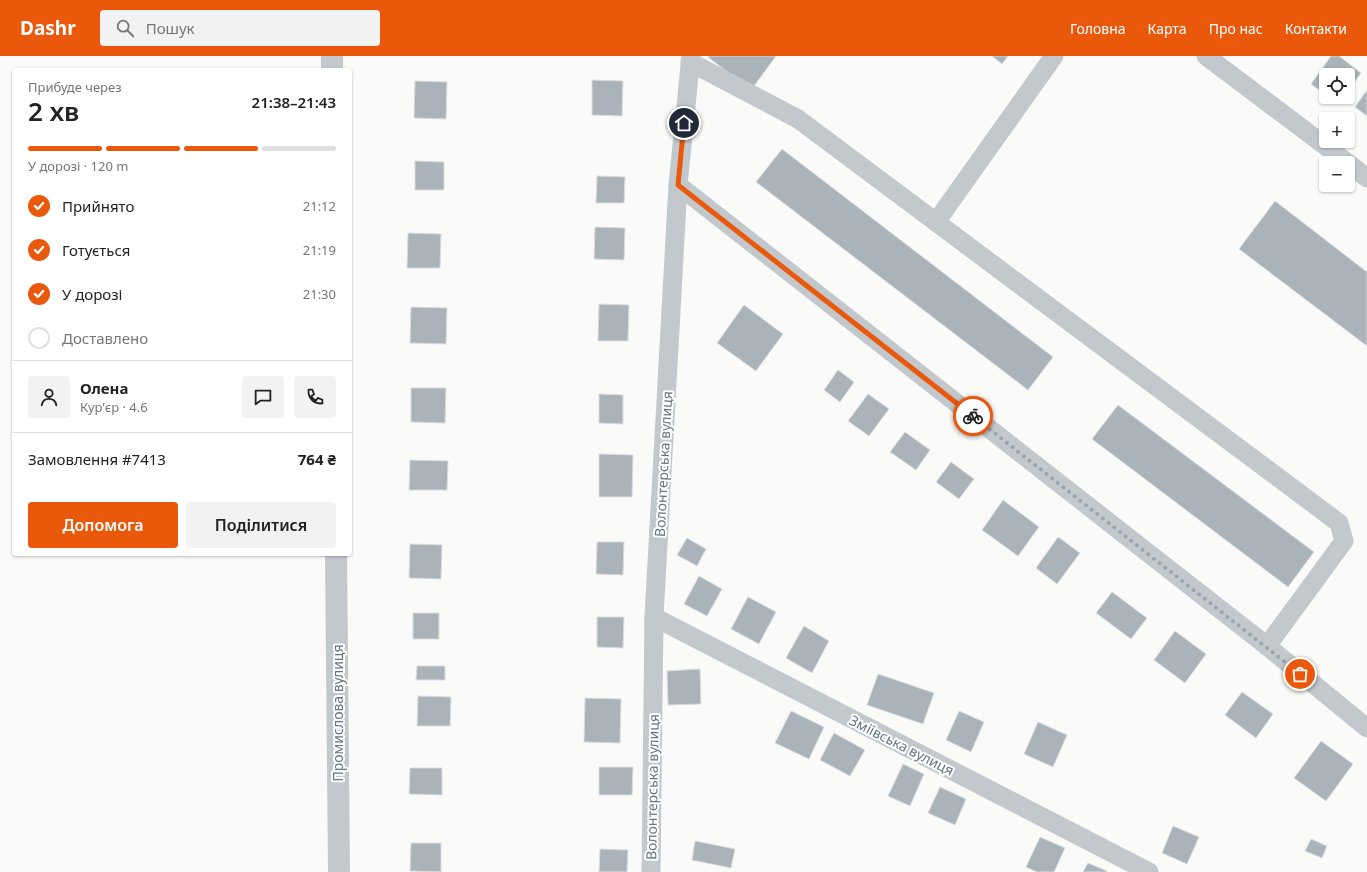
<!DOCTYPE html>
<html lang="uk">
<meta charset="utf-8">
<style>
:root{--surface:#fff;--page:#f2f2f2;--text:#222;--muted:#767676;--line:#e0e0e0;--accent:#ea580c}
body{margin:0;font-family:"Noto Sans",sans-serif;background:var(--page);color:var(--text);height:100vh;display:flex;flex-direction:column;font-size:15px;white-space:nowrap}
*{box-sizing:border-box;margin:0}
p{font-size:13px;color:var(--muted)}
.icon{flex:none;width:22px;height:22px;fill:none;stroke:currentColor;stroke-width:2;stroke-linecap:round;stroke-linejoin:round}
.map{position:relative;flex:1;overflow:hidden}
.side{position:absolute;left:12px;top:12px;width:340px;height:488px;display:flex;flex-direction:column;background:var(--surface);border-radius:4px;box-shadow:0 1px 3px #0004}
.side>*{flex:none}
.buttons{position:absolute;left:1319px;top:12px;display:grid;gap:8px}
.buttons a{display:grid;place-items:center;width:36px;height:36px;border-radius:4px;background:var(--surface);box-shadow:0 1px 3px #0004;font-size:20px}
.pin{position:absolute;display:grid;place-items:center;width:34px;height:34px;color:#fff;margin:-17px;border:2px solid #fff;border-radius:50%;box-shadow:0 1px 4px #0007}
.courier{position:absolute;display:grid;place-items:center;width:40px;height:40px;margin:-20px;border:3px solid #ea580c;border-radius:50%;background:#fff;color:#222;box-shadow:0 1px 5px #0007}
.summary em{font-style:normal;font-weight:600}
.summary div{display:flex;flex-direction:column-reverse}
.summary{display:flex;align-items:center;justify-content:space-between;height:68px;padding:0 16px}
h1{font-size:26px;font-weight:600;line-height:30px}
.bar{display:grid;grid-template-columns:repeat(4,1fr);gap:6px 4px;align-content:center;height:48px;padding:0 16px}
.bar i{height:5px;border-radius:3px;background:var(--line)}
.bar .active{background:var(--accent)}
.bar p{grid-column:span 4}
.line{display:flex;align-items:center;gap:10px;padding:0 16px;border-top:1px solid var(--line)}
.line div{flex:1}
.round{display:grid;place-items:center;flex:none;width:42px;height:42px;border-radius:4px;background:var(--page)}
ol{padding:0 16px;list-style:none}
li{display:flex;align-items:center;gap:12px;height:44px}
li p{margin-inline-start:auto}
li .icon{padding:4px;border-radius:50%;background:var(--accent);color:#fff;stroke-width:4}
li:last-child{color:var(--muted)}
li i{width:22px;height:22px;border:2px solid var(--line);border-radius:50%}
.cta{display:flex;gap:8px;margin-top:auto;padding:8px 16px}
.cta a{flex:1;height:46px;border-radius:4px;background:var(--accent);color:#fff;font-size:16px;font-weight:600;line-height:46px;text-align:center}
.cta a+a{background:var(--page);color:var(--text)}
header{display:flex;align-items:center;gap:24px;box-sizing:border-box;height:56px;padding:0 20px;background:var(--accent);color:#fff}
header strong{font-size:19px}
nav{display:flex;gap:22px;margin-inline-start:auto;font-size:14px}
.search{width:280px;height:36px;background:var(--page);display:flex;align-items:center;gap:10px;box-sizing:border-box;padding:0 14px;border-radius:4px;color:var(--muted);font-size:15px}
.map>svg:first-child{display:block}
.building{fill:#aab3b9;stroke:#dcdcda}
.lines{fill:none;stroke-linecap:round;stroke-linejoin:round}
.minor{stroke:#c3c8cc;stroke-width:19}
.tertiary{stroke:#c3c8cc;stroke-width:22}
.done{stroke:#99a4ac;stroke-width:4;stroke-dasharray:0 7.2}
.route{stroke:#ea580c;stroke-width:5}
.labels{text-anchor:middle;dominant-baseline:central;stroke-width:4;stroke-linejoin:round;paint-order:stroke}
.street-label{font-size:14px;fill:#657683;stroke:#fff}
</style>
<header>
<strong>Dashr</strong>
<div class="search"><svg class="icon" aria-label="search" viewBox="0 0 24 24"><circle cx="10" cy="10" r="6"/><path d="M15 15l6 6"/></svg>Пошук</div>
<nav><a>Головна</a><a>Карта</a><a>Про нас</a><a>Контакти</a></nav>
</header>
<div class="map">
<svg width="1367" height="816" viewBox="0 0 1367 816">
<rect width="100%" height="100%" fill="#fafaf8"/>
<g class="building">
<polygon points="709,0 776,0 751,34 708,1"/>
<polygon points="992,0 1008,0 1002,8"/>
<polygon points="1331,0 1339,0 1361,17 1348,35 1348,19 1326,19 1326,39 1311,28"/>
<polygon points="592,24 623,25 622,60 592,59"/>
<polygon points="415,25 447,26 446,63 414,62"/>
<polygon points="1367,34 1367,60 1355,51"/>
<polygon points="1329,41 1344,41 1338,48"/>
<polygon points="782,93 1053,301 1028,334 756,126"/>
<polygon points="415,105 444,106 444,134 415,134"/>
<polygon points="597,120 625,121 624,147 596,147"/>
<polygon points="1275,145 1367,216 1367,290 1239,193"/>
<polygon points="595,171 625,172 624,204 594,203"/>
<polygon points="408,177 441,178 440,212 407,212"/>
<polygon points="599,248 629,249 628,285 598,285"/>
<polygon points="744,249 783,278 756,315 717,287"/>
<polygon points="411,251 447,252 446,288 410,287"/>
<polygon points="838,314 854,326 840,346 824,334"/>
<polygon points="411,332 446,332 445,367 411,366"/>
<polygon points="599,338 623,339 623,368 599,367"/>
<polygon points="868,338 889,353 869,380 848,365"/>
<polygon points="1118,349 1314,496 1288,531 1092,383"/>
<polygon points="905,376 930,394 916,414 890,396"/>
<polygon points="599,398 633,399 632,441 599,441"/>
<polygon points="410,404 448,405 447,434 409,434"/>
<polygon points="951,406 974,423 959,443 936,426"/>
<polygon points="1003,444 1039,471 1018,500 982,474"/>
<polygon points="1058,481 1080,497 1057,528 1036,512"/>
<polygon points="687,482 706,493 697,510 677,499"/>
<polygon points="597,486 624,486 623,519 596,518"/>
<polygon points="410,488 442,489 441,523 409,522"/>
<polygon points="699,520 722,533 707,560 684,548"/>
<polygon points="1112,536 1147,562 1131,583 1096,557"/>
<polygon points="748,541 776,556 759,588 731,573"/>
<rect x="413" y="557" width="26" height="26"/>
<polygon points="597,561 624,561 623,592 597,591"/>
<polygon points="804,570 829,585 812,617 786,602"/>
<polygon points="1175,575 1206,598 1185,627 1154,604"/>
<polygon points="417,610 445,610 445,624 416,624"/>
<polygon points="700,613 701,648 668,649 667,615"/>
<polygon points="878,618 934,637 923,668 867,649"/>
<polygon points="1242,636 1273,658 1256,682 1225,659"/>
<polygon points="418,640 451,641 450,670 417,670"/>
<polygon points="585,642 621,643 620,687 584,686"/>
<polygon points="791,655 824,671 809,703 775,687"/>
<polygon points="959,655 984,666 971,696 946,684"/>
<polygon points="1038,666 1067,679 1053,711 1024,698"/>
<polygon points="834,677 865,694 850,720 820,704"/>
<polygon points="1321,685 1353,708 1326,745 1294,722"/>
<polygon points="903,708 924,718 910,750 888,740"/>
<polygon points="599,711 633,711 632,739 599,739"/>
<polygon points="410,712 442,712 442,739 409,738"/>
<polygon points="940,731 966,743 955,769 928,757"/>
<polygon points="1173,770 1199,781 1187,808 1162,797"/>
<polygon points="1040,781 1065,792 1054,816 1037,816 1026,811"/>
<polygon points="1311,783 1327,790 1322,802 1305,795"/>
<polygon points="695,785 735,793 731,812 692,804"/>
<polygon points="411,787 441,787 441,816 410,815"/>
<polygon points="600,793 628,794 627,816 599,816"/>
<polygon points="1088,807 1107,815 1106,816 1083,816"/>
</g>
<g class="lines">
<g class="minor">
<polyline points="1206,0 1348,107"/>
<polyline points="690,6 798,63 1339,467 1344,485 1267,590"/>
<polyline points="1348,107 1367,122"/>
<polyline points="678,129 1267,590 1367,672"/>
<polyline points="936,166 1054,0"/>
<polyline points="654,561 1149,816"/>
<polyline points="651,816 654,561 678,129 691,0"/>
</g>
<g class="tertiary">
<polyline points="332,0 332,14"/>
<polyline points="336,498 339,816"/>
</g>
</g>
<g class="lines">
<polyline class="done" points="973,360 1300,618"/>
<polyline class="route" points="684,67 678,129 973,360"/>
</g>
<g class="labels">
<g class="street-label">
<text transform="translate(663 408) rotate(-87)">Волонтерська вулиця</text>
<text transform="translate(337 657) rotate(-90)">Промислова вулиця</text>
<text transform="translate(902 689) rotate(27)">Зміївська вулиця</text>
<text transform="translate(652 731) rotate(-89)">Волонтерська вулиця</text>
</g>
</g>
</svg>
<div class="buttons">
<a><svg class="icon" aria-label="locate" viewBox="0 0 24 24"><circle cx="12" cy="12" r="6"/><path d="M12 2v4M12 18v4M2 12h4M18 12h4"/></svg></a>
<a>+</a>
<a>−</a>
</div>
<div class="pin" style="left:1300px;top:618px;background:#ea580c"><svg class="icon" aria-label="bag" viewBox="0 0 24 24"><path d="M5 8h14l-1 12H6zM9 8a3 3 0 0 1 6 0"/></svg></div>
<div class="pin" style="left:684px;top:67px;background:#1f2937"><svg class="icon" aria-label="home" viewBox="0 0 24 24"><path d="M3 11l9-7 9 7M6 9v11h12V9"/></svg></div>
<div class="courier" style="left:973px;top:360px"><svg class="icon" aria-label="bike" viewBox="0 0 24 24"><circle cx="6" cy="16" r="4"/><circle cx="18" cy="16" r="4"/><path d="M6 16l4-8h5l3 8M10 8l3 8H6M13 5h3"/></svg></div>
<section class="side">
<div class="summary"><div><h1>2 хв</h1><p>Прибуде через</p></div><em>21:38–21:43</em></div>
<div class="bar"><i class="active"></i><i class="active"></i><i class="active"></i><i></i><p>У дорозі · 120 m</p></div>
<ol>
<li><svg class="icon" aria-label="check" viewBox="0 0 24 24"><path d="M5 12l5 5 9-10"/></svg>Прийнято<p>21:12</p></li>
<li><svg class="icon" aria-label="check" viewBox="0 0 24 24"><path d="M5 12l5 5 9-10"/></svg>Готується<p>21:19</p></li>
<li><svg class="icon" aria-label="check" viewBox="0 0 24 24"><path d="M5 12l5 5 9-10"/></svg>У дорозі<p>21:30</p></li>
<li><i></i>Доставлено</li>
</ol>
<div class="line" style="height:72px"><a class="round"><svg class="icon" aria-label="person" viewBox="0 0 24 24"><circle cx="12" cy="8" r="4"/><path d="M4 21q1-7 8-7t8 7"/></svg></a><div><b>Олена</b><p>Кур’єр · 4.6</p></div><a class="round"><svg class="icon" aria-label="chat" viewBox="0 0 24 24"><path d="M4 5h16v11H9l-5 4z"/></svg></a><a class="round"><svg class="icon" aria-label="phone" viewBox="0 0 24 24"><path d="M5 4h4l2 5-3 2q2 4 5 5l2-3 5 2v4C11 20 4 13 5 4z"/></svg></a></div>
<div class="line" style="height:52px"><div>Замовлення #7413</div><b>764 ₴</b></div>
<div class="cta"><a>Допомога</a><a>Поділитися</a></div>
</section>
</div>
